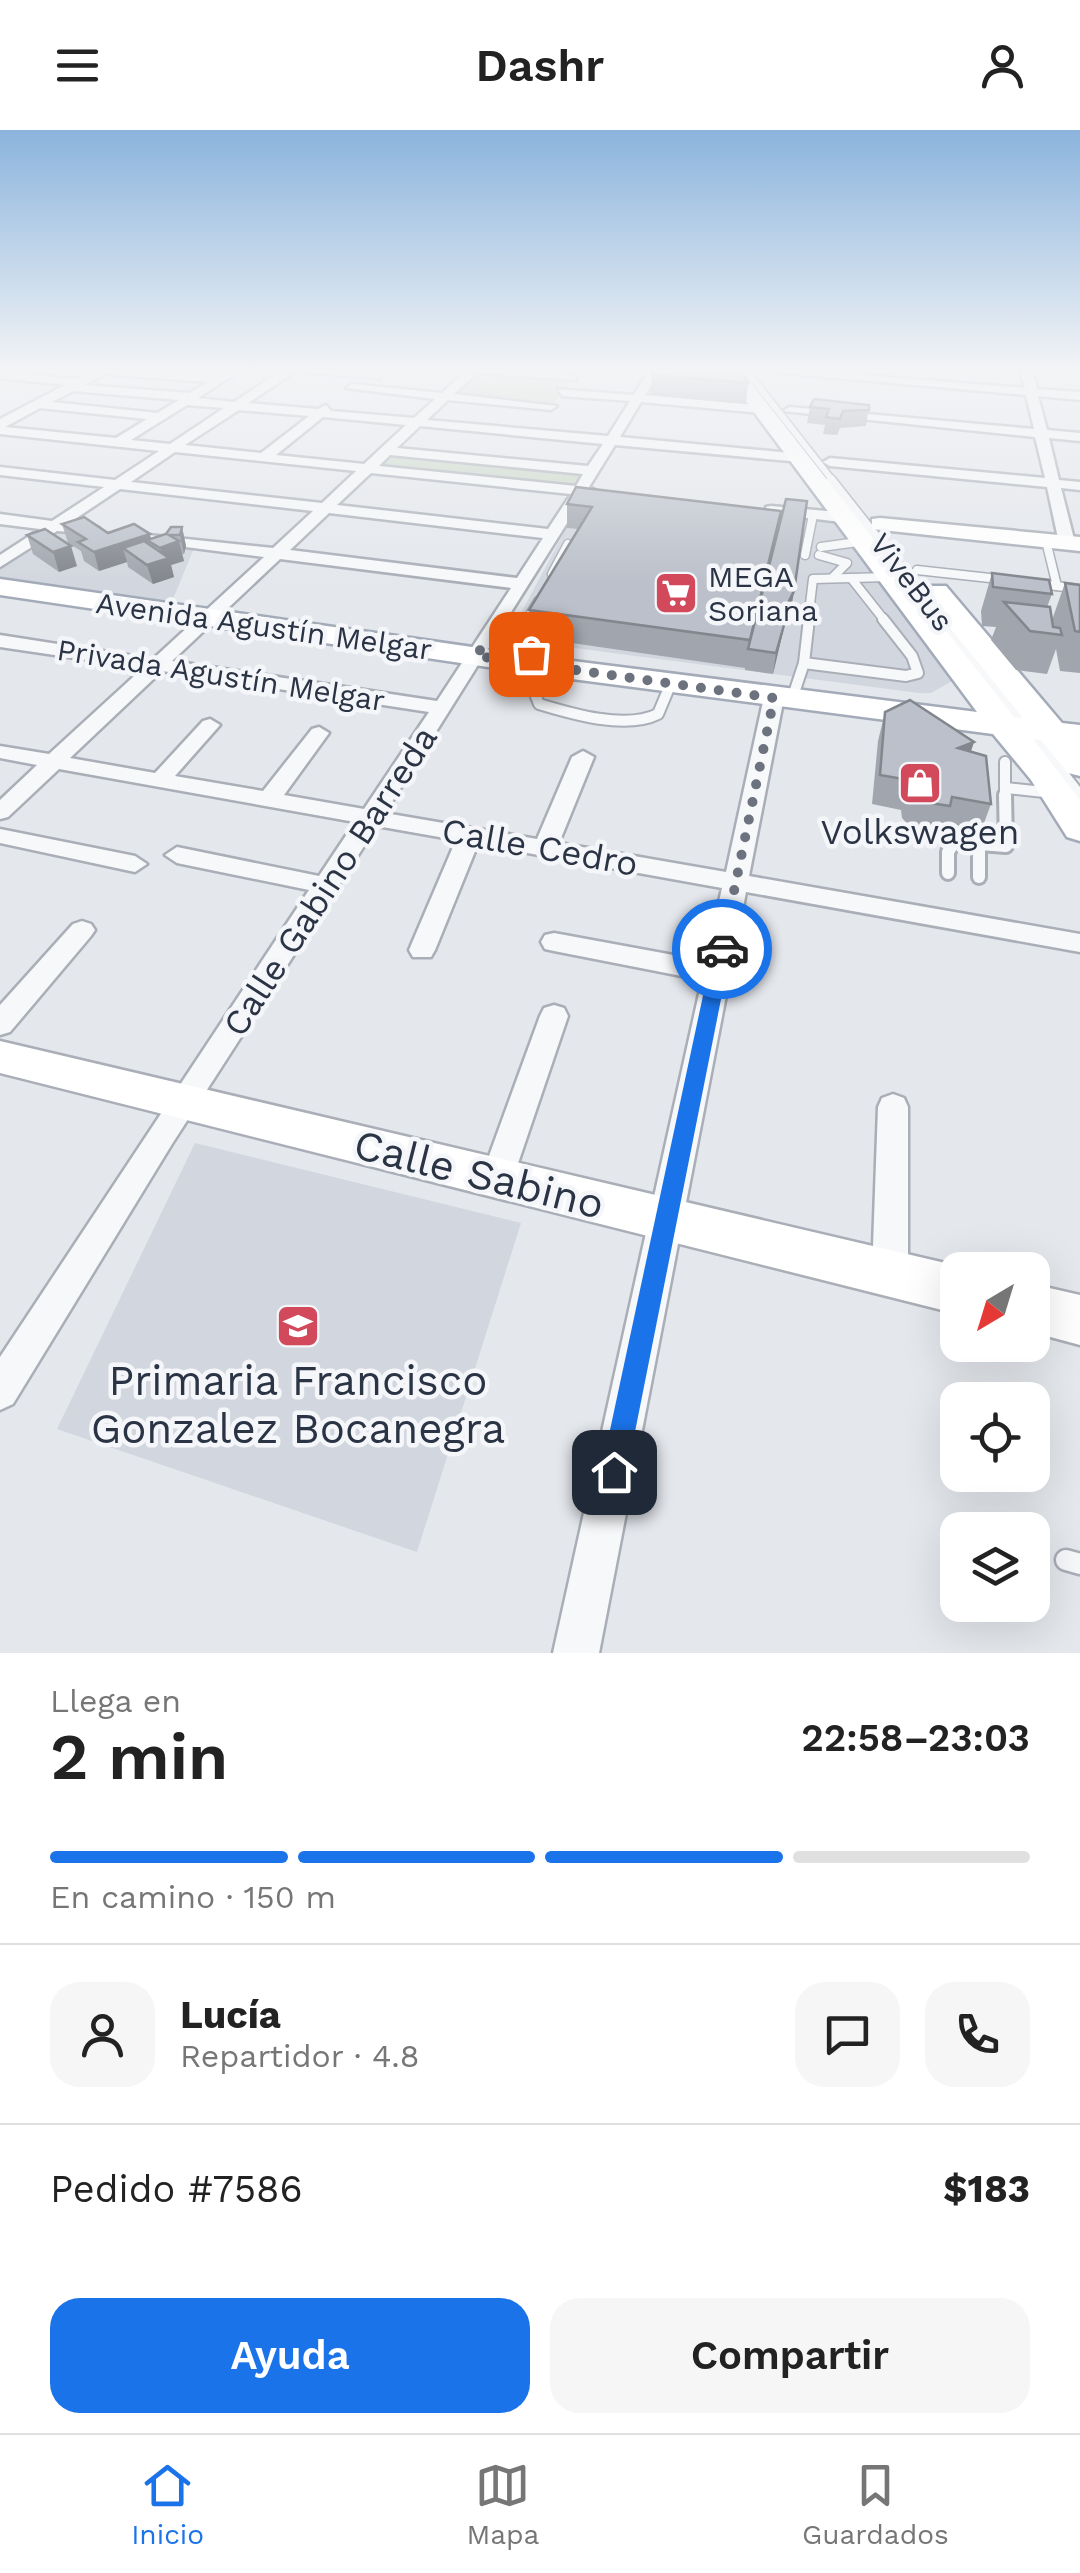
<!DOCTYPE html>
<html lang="es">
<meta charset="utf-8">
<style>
:root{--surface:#fff;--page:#f6f6f6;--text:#222;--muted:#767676;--line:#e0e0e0;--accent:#1a73e8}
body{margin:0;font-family:"Work Sans",sans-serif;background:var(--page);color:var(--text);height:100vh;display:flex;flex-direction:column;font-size:38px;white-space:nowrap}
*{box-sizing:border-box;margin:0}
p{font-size:32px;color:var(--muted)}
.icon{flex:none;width:55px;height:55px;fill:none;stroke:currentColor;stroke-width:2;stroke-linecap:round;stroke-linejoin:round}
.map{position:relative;height:1523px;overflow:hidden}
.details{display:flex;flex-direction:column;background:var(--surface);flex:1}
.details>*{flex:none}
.needle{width:65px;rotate:218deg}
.controls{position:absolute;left:940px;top:1122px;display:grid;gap:20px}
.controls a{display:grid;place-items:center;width:110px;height:110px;border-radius:20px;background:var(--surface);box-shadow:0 10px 40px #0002;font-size:50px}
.pin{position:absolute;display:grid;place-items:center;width:85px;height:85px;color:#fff;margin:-42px;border-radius:20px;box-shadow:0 5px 15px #0006}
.courier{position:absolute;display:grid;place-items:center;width:100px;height:100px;margin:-50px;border:8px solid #1a73e8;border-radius:50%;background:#fff;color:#222;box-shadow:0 2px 12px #0007}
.headline em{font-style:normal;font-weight:600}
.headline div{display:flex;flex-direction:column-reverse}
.headline{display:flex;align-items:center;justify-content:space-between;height:170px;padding:0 50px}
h1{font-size:65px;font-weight:600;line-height:75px}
.bar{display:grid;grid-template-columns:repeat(4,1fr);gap:15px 10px;align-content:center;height:120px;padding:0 50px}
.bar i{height:12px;border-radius:8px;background:var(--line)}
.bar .current{background:var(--accent)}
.bar p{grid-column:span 4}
.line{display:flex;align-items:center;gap:25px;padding:0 50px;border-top:2px solid var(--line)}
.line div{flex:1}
.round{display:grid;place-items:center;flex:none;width:105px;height:105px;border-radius:30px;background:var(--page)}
.action{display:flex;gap:20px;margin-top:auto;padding:20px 50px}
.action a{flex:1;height:115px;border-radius:30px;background:var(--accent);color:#fff;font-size:40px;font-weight:600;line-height:115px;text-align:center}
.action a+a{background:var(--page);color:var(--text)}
header{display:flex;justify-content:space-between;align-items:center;height:130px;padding:0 50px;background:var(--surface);font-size:45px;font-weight:600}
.dock{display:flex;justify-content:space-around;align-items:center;height:140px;border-top:2px solid var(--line);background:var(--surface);font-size:28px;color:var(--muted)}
.dock a{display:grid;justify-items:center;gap:5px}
.dock .current{color:var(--accent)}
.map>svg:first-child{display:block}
.built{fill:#d2d6de}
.green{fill:#c9d6c5}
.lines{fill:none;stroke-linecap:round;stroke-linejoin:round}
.lane-far4-casing{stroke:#a9aeb7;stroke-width:9}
.lane-far3-casing{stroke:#a9aeb7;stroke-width:11}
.lane-far2-casing{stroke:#a9aeb7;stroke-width:14}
.lane-far1-casing{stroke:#a9aeb7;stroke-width:18}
.lane-casing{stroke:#a9aeb7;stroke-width:25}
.street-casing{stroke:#a9aeb7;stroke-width:5}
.secondary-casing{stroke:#a9aeb7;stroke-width:5}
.primary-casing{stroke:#a3abb8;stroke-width:5}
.lane-far4{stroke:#f7f8fa;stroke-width:6}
.lane-far3{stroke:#f7f8fa;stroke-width:8}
.lane-far2{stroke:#f7f8fa;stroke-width:10}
.lane-far1{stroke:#f7f8fa;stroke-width:12}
.lane{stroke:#f7f8fa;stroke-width:20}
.street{fill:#f7f8fa;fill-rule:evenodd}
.secondary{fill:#fff;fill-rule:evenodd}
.primary{fill:#fff;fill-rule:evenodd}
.wall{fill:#a1a5ae}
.shaded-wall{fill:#83868d}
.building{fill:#bbc0ca;stroke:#83868d;stroke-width:2.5}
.route{fill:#1a73e8}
.done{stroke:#6c737f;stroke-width:10;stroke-dasharray:0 18}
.labels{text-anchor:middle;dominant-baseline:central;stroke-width:9;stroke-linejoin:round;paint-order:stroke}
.far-poi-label{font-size:30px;fill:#2b3445;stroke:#f4f6f9;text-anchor:start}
.far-street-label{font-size:30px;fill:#2b3445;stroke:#f4f6f9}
.poi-label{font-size:35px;fill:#2b3445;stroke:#f4f6f9}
.street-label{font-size:35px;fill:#2b3445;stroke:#f4f6f9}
.near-street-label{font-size:42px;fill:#2b3445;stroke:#f4f6f9}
.near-poi-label{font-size:42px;fill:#2b3445;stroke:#f4f6f9}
</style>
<header><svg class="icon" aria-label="menu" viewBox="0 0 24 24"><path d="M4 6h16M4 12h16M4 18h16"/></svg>Dashr<svg class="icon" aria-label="person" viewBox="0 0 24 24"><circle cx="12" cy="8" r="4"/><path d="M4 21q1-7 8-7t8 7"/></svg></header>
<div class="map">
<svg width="1080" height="1523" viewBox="0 0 1080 1523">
<rect width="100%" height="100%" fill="#e4e7ec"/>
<g class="built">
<polygon points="576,380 775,383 840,390 954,550 931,563 919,563 507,509"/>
<polygon points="55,397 196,413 171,474 0,448 0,432"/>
<polygon points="195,1013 521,1093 417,1422 57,1299"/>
</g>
<g class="green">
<polygon points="474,239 573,248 551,276 445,267"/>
<polygon points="388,321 593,341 581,361 368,340"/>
</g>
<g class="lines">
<g class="lane-far4-casing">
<polyline id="lane-far4" points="745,239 833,351"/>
</g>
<g class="lane-far3-casing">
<g id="lane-far3">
<polyline points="831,349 943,491"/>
<polyline points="1046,411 1057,456"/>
<polyline points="821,417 865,411"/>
<polyline points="805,425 813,385"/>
<polyline points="819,425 847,433 833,447"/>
<polyline points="917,440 1008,450"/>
<polyline points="552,444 568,414"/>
<polyline points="851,448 885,491"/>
<polyline points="1033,453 1080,459"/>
<polyline points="526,491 538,471"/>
<polyline points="808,491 813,449 889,447"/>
</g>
</g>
<g class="lane-far2-casing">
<g id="lane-far2">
<polyline points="941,489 1080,665"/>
<polyline points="509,520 528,489"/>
<path d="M 552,527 L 535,564 L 539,574 C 572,584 626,600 658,584 L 671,553"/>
<polyline points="804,533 906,546 918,543 912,526 883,489"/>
<polyline points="795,560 804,533 809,489"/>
<polyline points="1005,632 1005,668"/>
<polyline points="1006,658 1053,663"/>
</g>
</g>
<g class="lane-far1-casing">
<g id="lane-far1">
<polyline points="979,715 979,747"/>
<polyline points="948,743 948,722 954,712 1006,716 1005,665"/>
</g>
</g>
<g class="lane-casing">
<polyline id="lane" points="1066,1430 1080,1434"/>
</g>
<g class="street-casing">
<g id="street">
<path d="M 96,239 L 219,245 L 229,239 L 243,239 L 198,268 L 234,272 L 284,239 L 376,243 L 380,248 L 295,242 L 248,273 L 318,279 L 326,275 L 331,281 L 414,288 L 435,269 L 346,258 L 352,254 L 442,263 L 467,239 L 573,245 L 577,250 L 477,243 L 454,264 L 557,276 L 551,280 L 448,270 L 427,290 L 608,306 L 630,271 L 562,266 L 558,259 L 634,265 L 650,239 L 662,239 L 645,265 L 766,276 L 762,283 L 641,272 L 620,307 L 801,324 L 808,328 L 801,332 L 615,315 L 589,357 L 599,362 L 584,366 L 385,683 L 537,709 L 572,627 L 583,621 L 594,627 L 559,713 L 726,742 L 764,567 L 774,561 L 784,567 L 749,746 L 1080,804 L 1080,822 L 746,762 L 599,1523 L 553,1523 L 702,850 L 554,821 L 545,819 L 541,812 L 545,805 L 554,803 L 706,831 L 722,758 L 478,714 L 435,820 L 431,827 L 413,827 L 409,820 L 456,710 L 377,696 L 172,1014 L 13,1274 L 0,1280 L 0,1227 L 309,760 L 177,733 L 165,725 L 177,717 L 319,746 L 355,692 L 59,639 L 8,687 L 0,689 L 0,670 L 37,635 L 0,628 L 0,616 L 49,624 L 143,538 L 0,517 L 0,505 L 153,529 L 264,427 L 154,413 L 148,411 L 148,405 L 273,418 L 313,381 L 120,359 L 69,393 L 99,398 L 99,404 L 57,401 L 0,437 L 0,425 L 40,399 L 0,394 L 0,384 L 52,391 L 104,357 L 0,345 L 0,337 L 115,350 L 159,321 L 0,304 L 0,289 L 65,255 L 0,248 L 0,242 L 77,249 ZM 105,244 L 209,252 L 189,263 L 84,255 ZM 73,261 L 179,270 L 157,283 L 52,272 ZM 187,275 L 224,278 L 170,314 L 131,310 ZM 40,278 L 147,289 L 116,308 L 5,297 ZM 239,280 L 309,286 L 261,323 L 185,315 ZM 323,287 L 406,295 L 364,334 L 276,325 ZM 420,296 L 603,314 L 588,336 L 397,318 ZM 175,322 L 356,341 L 322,373 L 131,352 ZM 390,325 L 583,344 L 576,356 L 379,336 ZM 371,343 L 571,364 L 548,399 L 337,375 ZM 329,383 L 543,408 L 517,448 L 290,420 ZM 280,429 L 511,458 L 437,571 L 172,531 ZM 162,541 L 429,582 L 364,679 L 284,665 L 329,603 L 319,597 L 312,599 L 263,661 L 175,646 L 220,595 L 210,589 L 203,591 L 155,643 L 70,628 Z"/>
<polygon points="785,239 1025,258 1020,239 1032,239 1037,259 1080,262 1080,270 1038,266 1047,300 1080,303 1080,311 1049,308 1059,350 1080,352 1080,360 1061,358 1075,413 1067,418 1059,413 1047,357 830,336 823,332 830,328 1045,348 1035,307 783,281 789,277 1034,299 1026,265 748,240"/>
<polygon points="771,376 849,383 857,388 849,393 766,383 766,377"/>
<polygon points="0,699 135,726 147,734 135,742 0,713"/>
<polygon points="82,791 91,794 95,800 91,806 10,902 0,905 0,875 73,794"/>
<polygon points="554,875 564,878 568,886 513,1048 509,1058 497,1062 485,1058 481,1048 540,886 544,878"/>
<polygon points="893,964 904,968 908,977 908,1144 902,1156 890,1160 878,1156 872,1144 878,977 882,968"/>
</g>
</g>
<g class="secondary-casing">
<g id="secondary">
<polygon points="880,388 1080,407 1080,421 872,399 872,389"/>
<polygon points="0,911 958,1136 967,1140 958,1140 958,1184 0,943"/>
<polygon points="1032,1154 1080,1165 1080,1215 1032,1202"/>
</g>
</g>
<g class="primary-casing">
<polygon id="primary" points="722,239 740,239 1014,587 1023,588 926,468 922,462 926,456 946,456 1062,593 1080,595 1080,646 1068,643 1041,610 1033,609 1080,670 1080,711 1067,707 1031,650 993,604 549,546 0,465 0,449 549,528 977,582"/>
</g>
<use href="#lane-far4" class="lane-far4"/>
<use href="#lane-far3" class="lane-far3"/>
<use href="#lane-far2" class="lane-far2"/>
<use href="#lane-far1" class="lane-far1"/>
<use href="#lane" class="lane"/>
<use href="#street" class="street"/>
<use href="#secondary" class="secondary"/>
<use href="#primary" class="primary"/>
</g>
<g class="wall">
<polygon points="652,245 748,253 746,274 650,265"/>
<polygon points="869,275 866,296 840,298 837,305 823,304 825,295 807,293 810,277"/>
<polygon points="576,357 791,480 785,493 773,544 745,540 745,538 530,507 529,480 578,399 567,398 567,374"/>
<polygon points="62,394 151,408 182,397 186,416 184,424 182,424 184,431 171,435 174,447 153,454 128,437 127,432 99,441 84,431 81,421 68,413"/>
<polygon points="27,405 77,436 59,442 33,424"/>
<polygon points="992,443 1052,464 1047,477 1052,490 1065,453 1080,455 1080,543 1060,541 1056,519 1047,544 1016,540 991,510 996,497 982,496 981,481"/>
<polygon points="885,582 974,612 971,621 991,674 980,704 944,697 941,706 915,702 902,688 901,680 872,674 878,611"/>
</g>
<g class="shaded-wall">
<polygon points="182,397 186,416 184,424 180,405"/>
<polygon points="150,404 152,413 147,410 151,424 123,418 127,432 99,441 94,422"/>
<polygon points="179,411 184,431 171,435 174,447 153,454 147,435 163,429 160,418"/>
<polygon points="71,416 77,436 59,442 53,422"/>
<polygon points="794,461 791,480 785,493 773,544 781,487"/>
<polygon points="974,612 964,641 958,618"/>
</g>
<g class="building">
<polygon points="654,239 740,239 748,253 652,245"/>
<polygon points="814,269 869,275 869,280 843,281 840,289 826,287 829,279 810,277"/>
<polygon points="576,357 781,381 750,510 529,480 592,377 567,374"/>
<polygon points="786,369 807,371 794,461 781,487 786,488 776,523 748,519"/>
<polygon points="84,387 108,403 134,394 150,404 94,422 78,412 86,409 62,394"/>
<polygon points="171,397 182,397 180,405 169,405 179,411 160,418 147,410 166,404"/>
<polygon points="45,399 71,416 53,422 27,405"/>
<polygon points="144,411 169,428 147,435 123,418"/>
<polygon points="992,443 1049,450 1052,464 993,457"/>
<polygon points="1065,453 1080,455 1080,502 1075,501"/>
<polygon points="1004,472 1050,477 1053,497 1060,498 1062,505 1030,501"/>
<polygon points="910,570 974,612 958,618 986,626 991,674 952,667 950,676 924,672 910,658 909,650 880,645 885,582"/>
</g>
<linearGradient id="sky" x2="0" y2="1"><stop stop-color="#8bb4dd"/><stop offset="0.53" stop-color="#f3f4f6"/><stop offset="1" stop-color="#f3f4f6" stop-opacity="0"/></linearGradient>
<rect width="1080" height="452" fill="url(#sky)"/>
<polygon class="route" points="722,813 731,819 627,1342 623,1352 614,1355 604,1352 601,1342 713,819"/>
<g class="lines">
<polyline class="done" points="531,524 483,516 476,526 774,568 722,819"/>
</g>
<defs>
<g id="supermarket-square" transform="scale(2.25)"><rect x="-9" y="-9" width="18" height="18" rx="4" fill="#d1495b" stroke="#f4f6f9"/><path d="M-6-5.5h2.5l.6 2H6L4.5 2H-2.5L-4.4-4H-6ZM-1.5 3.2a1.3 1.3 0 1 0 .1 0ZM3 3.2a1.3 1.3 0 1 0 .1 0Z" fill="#fff"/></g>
<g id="shop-square" transform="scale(2.25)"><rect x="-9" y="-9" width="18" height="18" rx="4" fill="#d1495b" stroke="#f4f6f9"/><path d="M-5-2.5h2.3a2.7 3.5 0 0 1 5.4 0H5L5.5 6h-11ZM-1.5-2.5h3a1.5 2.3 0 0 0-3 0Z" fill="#fff"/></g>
<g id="school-square" transform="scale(2.25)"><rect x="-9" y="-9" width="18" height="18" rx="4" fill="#d1495b" stroke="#f4f6f9"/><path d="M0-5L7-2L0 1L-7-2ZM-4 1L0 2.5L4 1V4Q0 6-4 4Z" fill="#fff"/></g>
</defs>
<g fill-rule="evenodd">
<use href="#supermarket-square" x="676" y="463"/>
<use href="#shop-square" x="920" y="653"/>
<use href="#school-square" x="298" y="1196"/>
</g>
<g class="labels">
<g class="far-poi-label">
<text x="708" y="446">MEGA<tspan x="708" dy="34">Soriana</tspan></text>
</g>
<g class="far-street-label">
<text transform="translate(912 452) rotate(52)">ViveBus</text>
<text transform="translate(264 496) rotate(8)">Avenida Agustín Melgar</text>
<text transform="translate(221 545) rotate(9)">Privada Agustín Melgar</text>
</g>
<g class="poi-label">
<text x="920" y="702">Volkswagen</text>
</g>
<g class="street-label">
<text transform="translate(540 717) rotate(10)">Calle Cedro</text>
<text transform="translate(330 751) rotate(-57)">Calle Gabino Barreda</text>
</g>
<g class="near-street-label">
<text transform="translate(479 1044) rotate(14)">Calle Sabino</text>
</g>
<g class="near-poi-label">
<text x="298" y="1250">Primaria Francisco<tspan x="298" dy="48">Gonzalez Bocanegra</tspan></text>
</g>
</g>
</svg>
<div class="controls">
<a><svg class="needle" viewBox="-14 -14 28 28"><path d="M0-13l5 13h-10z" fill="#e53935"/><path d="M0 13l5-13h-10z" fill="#767676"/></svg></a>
<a><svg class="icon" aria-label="locate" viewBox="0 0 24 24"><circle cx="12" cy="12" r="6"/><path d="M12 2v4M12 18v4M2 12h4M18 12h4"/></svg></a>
<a><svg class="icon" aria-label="layers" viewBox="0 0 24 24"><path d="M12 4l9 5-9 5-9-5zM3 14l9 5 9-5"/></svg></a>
</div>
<div class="pin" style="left:531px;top:524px;background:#ea580c"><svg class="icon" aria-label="bag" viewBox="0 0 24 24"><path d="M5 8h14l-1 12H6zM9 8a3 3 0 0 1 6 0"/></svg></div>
<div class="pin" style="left:614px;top:1342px;background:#1f2937"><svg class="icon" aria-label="home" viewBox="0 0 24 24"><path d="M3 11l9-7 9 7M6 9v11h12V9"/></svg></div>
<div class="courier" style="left:722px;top:819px"><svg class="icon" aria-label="car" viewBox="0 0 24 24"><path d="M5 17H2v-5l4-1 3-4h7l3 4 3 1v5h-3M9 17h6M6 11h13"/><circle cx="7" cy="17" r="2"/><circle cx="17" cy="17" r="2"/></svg></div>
</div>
<section class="details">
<div class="headline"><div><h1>2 min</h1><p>Llega en</p></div><em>22:58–23:03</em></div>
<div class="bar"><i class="current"></i><i class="current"></i><i class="current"></i><i></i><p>En camino · 150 m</p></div>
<div class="line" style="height:180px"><a class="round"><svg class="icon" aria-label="person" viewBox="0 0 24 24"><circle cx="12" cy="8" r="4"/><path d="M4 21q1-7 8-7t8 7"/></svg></a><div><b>Lucía</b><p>Repartidor · 4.8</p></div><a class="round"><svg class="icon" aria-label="chat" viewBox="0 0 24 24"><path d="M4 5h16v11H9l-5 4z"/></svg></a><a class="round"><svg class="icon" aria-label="phone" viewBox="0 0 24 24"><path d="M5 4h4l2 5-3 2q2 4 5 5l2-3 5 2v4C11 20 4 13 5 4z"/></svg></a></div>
<div class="line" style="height:130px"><div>Pedido #7586</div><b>$183</b></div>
<div class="action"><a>Ayuda</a><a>Compartir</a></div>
</section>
<nav class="dock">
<a class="current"><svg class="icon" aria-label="home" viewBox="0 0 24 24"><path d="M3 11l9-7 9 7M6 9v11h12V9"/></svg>Inicio</a>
<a><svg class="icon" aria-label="map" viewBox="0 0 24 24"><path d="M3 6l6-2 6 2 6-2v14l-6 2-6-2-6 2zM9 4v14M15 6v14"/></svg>Mapa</a>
<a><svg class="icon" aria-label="saved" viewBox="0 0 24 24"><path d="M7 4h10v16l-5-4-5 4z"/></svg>Guardados</a>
</nav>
